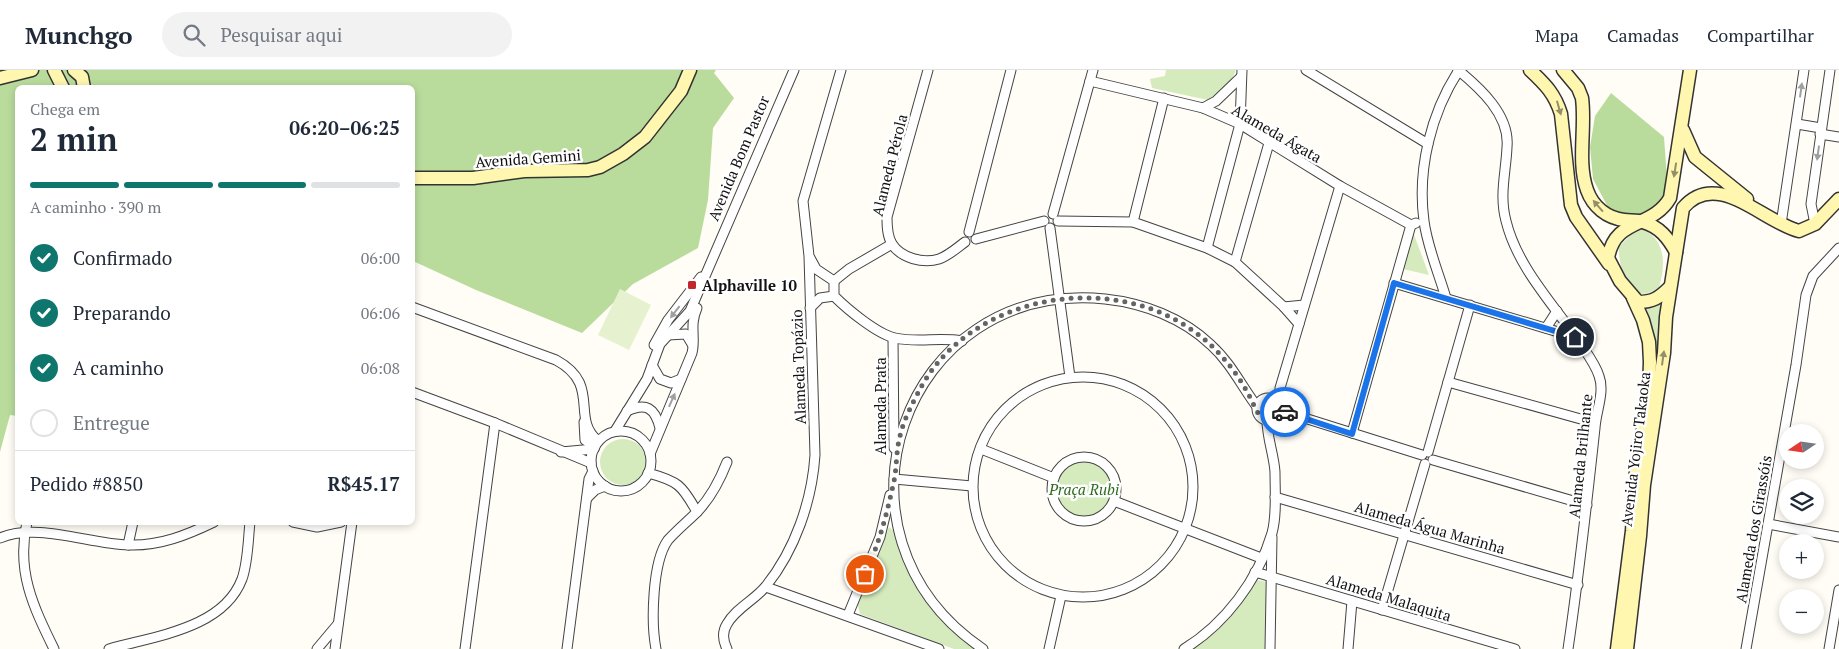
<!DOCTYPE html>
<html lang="pt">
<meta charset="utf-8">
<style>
:root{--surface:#fff;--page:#f2f2f3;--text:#1f2937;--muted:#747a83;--line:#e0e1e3;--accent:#0f766e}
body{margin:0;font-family:"PT Serif",serif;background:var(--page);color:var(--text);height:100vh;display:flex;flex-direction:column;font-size:19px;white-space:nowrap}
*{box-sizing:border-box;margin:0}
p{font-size:16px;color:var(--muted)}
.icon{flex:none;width:28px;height:28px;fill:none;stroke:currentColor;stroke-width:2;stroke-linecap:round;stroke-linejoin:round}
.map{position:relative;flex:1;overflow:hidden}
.details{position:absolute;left:15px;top:15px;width:400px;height:440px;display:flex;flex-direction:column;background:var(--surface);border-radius:8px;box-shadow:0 2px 8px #0003}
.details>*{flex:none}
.needle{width:32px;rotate:257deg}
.tools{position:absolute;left:1779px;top:354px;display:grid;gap:10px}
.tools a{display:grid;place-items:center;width:45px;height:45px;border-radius:50%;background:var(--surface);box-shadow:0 2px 8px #0003;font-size:25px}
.pin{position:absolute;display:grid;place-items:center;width:42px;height:42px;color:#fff;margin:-21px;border:2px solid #fff;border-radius:50%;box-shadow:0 1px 5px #0007}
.courier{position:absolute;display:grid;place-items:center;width:50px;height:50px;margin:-25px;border:4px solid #1a73e8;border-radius:50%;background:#fff;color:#222;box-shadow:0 1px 6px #0007}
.overview em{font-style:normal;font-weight:700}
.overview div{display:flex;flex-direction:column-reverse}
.overview{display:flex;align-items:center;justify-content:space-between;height:85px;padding:0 15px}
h1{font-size:32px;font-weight:700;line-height:38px}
.bar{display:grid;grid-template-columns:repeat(4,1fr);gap:8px 5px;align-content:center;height:60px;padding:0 15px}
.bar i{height:6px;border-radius:4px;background:var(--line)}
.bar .selected{background:var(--accent)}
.bar p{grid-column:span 4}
.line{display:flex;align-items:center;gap:12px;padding:0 15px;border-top:1px solid var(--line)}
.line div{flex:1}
ol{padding:0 15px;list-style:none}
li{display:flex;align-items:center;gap:15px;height:55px}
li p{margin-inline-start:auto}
li .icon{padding:5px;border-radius:50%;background:var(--accent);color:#fff;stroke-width:4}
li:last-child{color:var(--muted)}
li i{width:28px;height:28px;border:2px solid var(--line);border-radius:50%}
header{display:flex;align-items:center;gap:30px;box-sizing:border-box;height:70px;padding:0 25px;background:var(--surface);border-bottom:1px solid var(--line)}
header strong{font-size:24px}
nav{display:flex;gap:28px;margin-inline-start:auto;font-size:18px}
.search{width:350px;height:45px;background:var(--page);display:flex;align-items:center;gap:12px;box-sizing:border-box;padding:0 18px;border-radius:28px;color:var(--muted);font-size:19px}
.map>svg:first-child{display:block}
.green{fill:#d5ebbd}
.forest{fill:#b9dc9c}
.pitch{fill:#e6f2cf}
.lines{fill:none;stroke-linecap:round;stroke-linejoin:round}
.street-casing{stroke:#444;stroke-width:11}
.secondary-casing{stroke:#333;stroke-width:15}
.street{stroke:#fff;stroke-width:9}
.secondary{stroke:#fff6b0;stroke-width:12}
.oneway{fill:#a0a0a0}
.oneway2{fill:#948f68}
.done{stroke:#646461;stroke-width:5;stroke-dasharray:0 9}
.route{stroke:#1a73e8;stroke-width:6}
.poi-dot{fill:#c4262e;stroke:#fff;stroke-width:2}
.labels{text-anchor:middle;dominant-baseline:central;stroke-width:5;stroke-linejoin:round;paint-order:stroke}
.street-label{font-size:15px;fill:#111;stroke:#fff}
.poi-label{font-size:15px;font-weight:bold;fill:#111;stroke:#fff;text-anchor:start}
.park-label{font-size:15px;font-style:italic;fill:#2f6b1f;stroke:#fff}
</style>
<header>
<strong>Munchgo</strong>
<div class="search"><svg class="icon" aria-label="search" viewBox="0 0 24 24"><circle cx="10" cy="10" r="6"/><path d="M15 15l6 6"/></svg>Pesquisar aqui</div>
<nav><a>Mapa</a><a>Camadas</a><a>Compartilhar</a></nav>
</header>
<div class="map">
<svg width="1839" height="579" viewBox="0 0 1839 579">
<rect width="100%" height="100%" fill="#fffdf5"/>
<g class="green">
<polygon points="1166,0 1236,0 1230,13 1208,30 1152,18 1150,9 1165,6"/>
<path d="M 1641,159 C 1666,168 1666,195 1659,217 C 1656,219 1652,222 1648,223 C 1626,230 1618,191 1619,177 L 1633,162 Z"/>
<polygon points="1413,162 1429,205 1403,199"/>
<polygon points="1664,230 1657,285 1641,234"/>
<circle cx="623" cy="392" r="23"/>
<circle cx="1084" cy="419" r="31"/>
<polygon points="889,457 896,463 908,498 922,525 941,550 975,579 954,579 860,544 857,532"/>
<path d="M 1257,510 L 1267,512 L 1266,579 L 1189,579 C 1219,563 1238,538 1257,510 Z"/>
</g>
<g class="forest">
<polygon points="0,0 716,0 714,3 734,28 713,58 708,130 698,178 633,214 582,263 476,220 413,191 412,18 18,18 18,346 10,345 0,382"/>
<polygon points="1611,23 1664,67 1667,109 1665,129 1659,137 1636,147 1610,141 1593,109 1590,77 1595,46"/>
</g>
<polygon class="pitch" points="620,219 651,235 629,280 598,265"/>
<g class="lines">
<g class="street-casing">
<g id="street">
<path d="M 928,0 L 887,147 C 887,155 887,166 892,174 C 901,188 923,194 939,189 C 948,186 957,178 965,172"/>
<polyline points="1306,0 1428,74"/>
<path d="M 1458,0 C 1480,18 1510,45 1507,77 C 1506,102 1499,125 1506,151 C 1517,196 1552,233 1578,270 C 1585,281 1595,293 1599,306 C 1605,322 1596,341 1595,358 C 1587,432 1579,505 1568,579"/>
<polyline points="1090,11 1203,38 1240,54 1340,116 1411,155"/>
<polyline points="1203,38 1216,31 1241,7"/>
<polyline points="1797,54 1821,58"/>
<polyline points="1820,64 1839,67"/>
<polyline points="1053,144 1093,0"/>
<polyline points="1058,151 1133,152 1207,178 1235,192 1284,237 1299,254"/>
<polyline points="1133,152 1164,28"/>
<polyline points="1781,154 1804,0"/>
<polyline points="1815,154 1811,134 1830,0"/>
<polyline points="1050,158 1070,307"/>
<polyline points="969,162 1011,0"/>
<polyline points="976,169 1044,151"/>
<polyline points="1207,178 1240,54 1242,0"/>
<path d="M 810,188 L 816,199 L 834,211 L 834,226 C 847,239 877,264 895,268 C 917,273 940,267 962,271"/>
<polyline points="1235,192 1269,73"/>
<polyline points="834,211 849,199 892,174"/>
<polyline points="1394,213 1575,267"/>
<path d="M 1446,228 C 1439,204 1427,176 1424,151 C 1417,99 1431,43 1459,0"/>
<path d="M 412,237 L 556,290 C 602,315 570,348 598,371"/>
<polyline points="1284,237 1304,235"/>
<polyline points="810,238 820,228 834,226"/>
<polyline points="1546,258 1557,241"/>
<polyline points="668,265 686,264 692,274"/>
<polyline points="893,268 894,378"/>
<polyline points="654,275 668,250 701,207"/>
<polyline points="652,295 660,309 671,313 681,309"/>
<circle cx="1083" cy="417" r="110"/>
<polyline points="1448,312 1595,353"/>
<polyline points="412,322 495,353 591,393"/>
<circle cx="1268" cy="339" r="11"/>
<polyline points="1279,337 1280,318 1340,116"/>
<polyline points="1279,340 1422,385"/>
<path d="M 627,341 C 646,332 655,338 660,358"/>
<polyline points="584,352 585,370 595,377"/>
<polyline points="615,361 647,309 660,274 690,241 794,0"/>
<circle cx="621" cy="391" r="30"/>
<polyline points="1352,363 1411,155 1416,153"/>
<polyline points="981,379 1054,408"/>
<polyline points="561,382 594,379"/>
<polyline points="1428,382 1470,235"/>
<path d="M 650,384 L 692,283 C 696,267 689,256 697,238"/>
<circle cx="1084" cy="419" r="32"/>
<polyline points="1433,390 1587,435"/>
<path d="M 648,403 C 678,411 682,415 697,442"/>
<polyline points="894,409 972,416"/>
<polyline points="1275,427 1578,515"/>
<polyline points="587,428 595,420 605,416"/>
<polyline points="1114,431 1261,488"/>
<path d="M 27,452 C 16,501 33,536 54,579"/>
<polyline points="293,452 317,457 341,452"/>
<polyline points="1768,454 1839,467"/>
<path d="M 0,468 C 37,452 89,474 129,475 C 160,476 187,465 214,452"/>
<polyline points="128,475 133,452"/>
<polyline points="1255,502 1515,579"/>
<polyline points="766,517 939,579"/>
<polyline points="1382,540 1425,394"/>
<polyline points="848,545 880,467 890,425"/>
<path d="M 109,579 C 154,566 223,559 242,509 C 248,492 248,471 250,452"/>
<polyline points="317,579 338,554"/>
<polyline points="335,579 352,452"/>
<polyline points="465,579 495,353"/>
<polyline points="567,579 589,409 593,401"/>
<path d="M 656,579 C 651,553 652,492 668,470 C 677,460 688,451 698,441 C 712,426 720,410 727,392"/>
<path d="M 727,579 C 723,571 722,562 727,554 C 736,538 755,530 766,516 C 795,480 812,431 815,385 L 809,186 L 803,131 L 841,0"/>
<path d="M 983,579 C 814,465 902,209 1105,229 C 1143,233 1183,248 1211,275 C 1231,293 1242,317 1258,338"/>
<polyline points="1049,579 1061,526"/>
<path d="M 1184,579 C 1225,554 1258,510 1272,463 C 1277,445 1275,421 1275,402 C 1274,385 1267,368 1267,350"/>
<polyline points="1270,579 1272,467"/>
<polyline points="1348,579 1352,531"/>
<polyline points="1746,579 1796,295 1806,225 1813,206 1839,178"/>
<polyline points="1829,579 1839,520"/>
</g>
</g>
<g class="secondary-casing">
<g id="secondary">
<polyline points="54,0 63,18"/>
<polyline points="74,0 82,7 84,18"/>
<path d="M 1530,0 C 1545,14 1555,24 1561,44 L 1571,135 L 1576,147 L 1609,194"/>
<path d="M 1563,0 L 1578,18 L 1582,28 C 1586,58 1577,92 1587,120 C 1593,137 1607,148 1624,150 C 1630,151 1637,150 1643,152 C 1660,157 1668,168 1676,182"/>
<polyline points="0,8 32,0"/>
<polyline points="1683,60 1695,87 1747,129"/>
<polyline points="412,108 473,108 524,101 588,100 600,97 623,84 645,67 681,21 690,0"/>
<path d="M 1670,217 C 1659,228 1653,232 1638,232 L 1620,211 L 1608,188 C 1615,147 1652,159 1670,128 L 1690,0"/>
<polyline points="1617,579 1632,461 1636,400 1649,322 1650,292 1649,272 1643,250 1633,228"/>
<path d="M 1627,579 L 1640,466 L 1644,415 L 1664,283 L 1666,247 L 1683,138 C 1717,98 1763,152 1799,161 L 1815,154 L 1839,129"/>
</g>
</g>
<use href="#street" class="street"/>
<use href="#secondary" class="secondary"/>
</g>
<defs><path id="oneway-solid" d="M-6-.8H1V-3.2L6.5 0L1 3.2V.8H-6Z" transform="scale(1.25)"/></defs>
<g class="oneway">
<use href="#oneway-solid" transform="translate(1801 20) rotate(-82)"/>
<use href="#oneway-solid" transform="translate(1818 83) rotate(98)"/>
<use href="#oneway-solid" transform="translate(675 242) rotate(128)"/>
<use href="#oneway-solid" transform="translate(672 330) rotate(-66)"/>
</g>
<g class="oneway2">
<use href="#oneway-solid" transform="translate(1559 38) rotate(74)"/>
<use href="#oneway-solid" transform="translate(1675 100) rotate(99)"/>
<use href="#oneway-solid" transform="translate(1598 136) rotate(-131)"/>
<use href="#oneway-solid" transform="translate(1663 288) rotate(-82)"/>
</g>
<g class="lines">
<path class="done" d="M 865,504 C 879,475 887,443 894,411 C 897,396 896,381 900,366 C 903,352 912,334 919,321 C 968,226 1107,200 1192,260 C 1214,275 1232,296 1245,318 C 1251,328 1255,339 1261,348 L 1271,350 L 1276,346 L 1279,340 L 1285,342"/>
<polyline class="route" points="1285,342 1352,364 1394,213 1575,267"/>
</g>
<rect class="poi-dot" x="687" y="210" width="10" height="10" rx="2.5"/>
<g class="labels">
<g class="street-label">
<text transform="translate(1277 63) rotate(30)">Alameda Ágata</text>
<text transform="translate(528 88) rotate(-4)">Avenida Gemini</text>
<text transform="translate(738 88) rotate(-67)">Avenida Bom Pastor</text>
<text transform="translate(889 95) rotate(-76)">Alameda Pérola</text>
<text transform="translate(798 297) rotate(-92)">Alameda Topázio</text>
<text transform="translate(880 336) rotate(-90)">Alameda Prata</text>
<text transform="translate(1635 379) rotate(-83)">Avenida Yojiro Takaoka</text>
<text transform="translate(1580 386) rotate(-84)">Alameda Brilhante</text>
<text transform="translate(1430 457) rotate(16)">Alameda Água Marinha</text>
<text transform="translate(1753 459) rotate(-80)">Alameda dos Girassóis</text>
<text transform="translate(1389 527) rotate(17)">Alameda Malaquita</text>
</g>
<g class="poi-label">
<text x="702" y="215">Alphaville 10</text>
</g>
<g class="park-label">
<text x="1084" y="419">Praça Rubi</text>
</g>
</g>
</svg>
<div class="tools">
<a><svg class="needle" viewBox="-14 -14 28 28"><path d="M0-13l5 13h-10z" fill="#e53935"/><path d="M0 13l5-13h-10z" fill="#747a83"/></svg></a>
<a><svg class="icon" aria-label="layers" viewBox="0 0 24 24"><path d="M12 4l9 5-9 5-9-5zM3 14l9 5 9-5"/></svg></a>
<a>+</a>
<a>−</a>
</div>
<div class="pin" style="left:865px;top:504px;background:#ea580c"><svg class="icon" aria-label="bag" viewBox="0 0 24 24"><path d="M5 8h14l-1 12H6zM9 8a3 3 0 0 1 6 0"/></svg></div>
<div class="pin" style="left:1575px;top:267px;background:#1f2937"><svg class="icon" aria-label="home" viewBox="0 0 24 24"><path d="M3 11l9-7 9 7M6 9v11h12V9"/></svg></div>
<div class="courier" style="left:1285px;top:342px"><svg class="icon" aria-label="car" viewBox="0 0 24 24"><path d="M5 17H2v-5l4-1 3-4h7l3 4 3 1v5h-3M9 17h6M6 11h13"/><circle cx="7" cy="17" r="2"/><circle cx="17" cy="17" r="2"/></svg></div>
<section class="details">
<div class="overview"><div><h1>2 min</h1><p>Chega em</p></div><em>06:20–06:25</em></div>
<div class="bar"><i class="selected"></i><i class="selected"></i><i class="selected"></i><i></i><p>A caminho · 390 m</p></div>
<ol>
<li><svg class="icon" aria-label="check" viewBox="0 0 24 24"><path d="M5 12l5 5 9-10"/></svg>Confirmado<p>06:00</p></li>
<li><svg class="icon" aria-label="check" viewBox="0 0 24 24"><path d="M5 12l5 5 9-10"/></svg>Preparando<p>06:06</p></li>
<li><svg class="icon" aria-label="check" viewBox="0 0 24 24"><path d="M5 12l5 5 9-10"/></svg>A caminho<p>06:08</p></li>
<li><i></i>Entregue</li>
</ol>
<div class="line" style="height:65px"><div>Pedido #8850</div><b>R$45.17</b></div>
</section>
</div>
